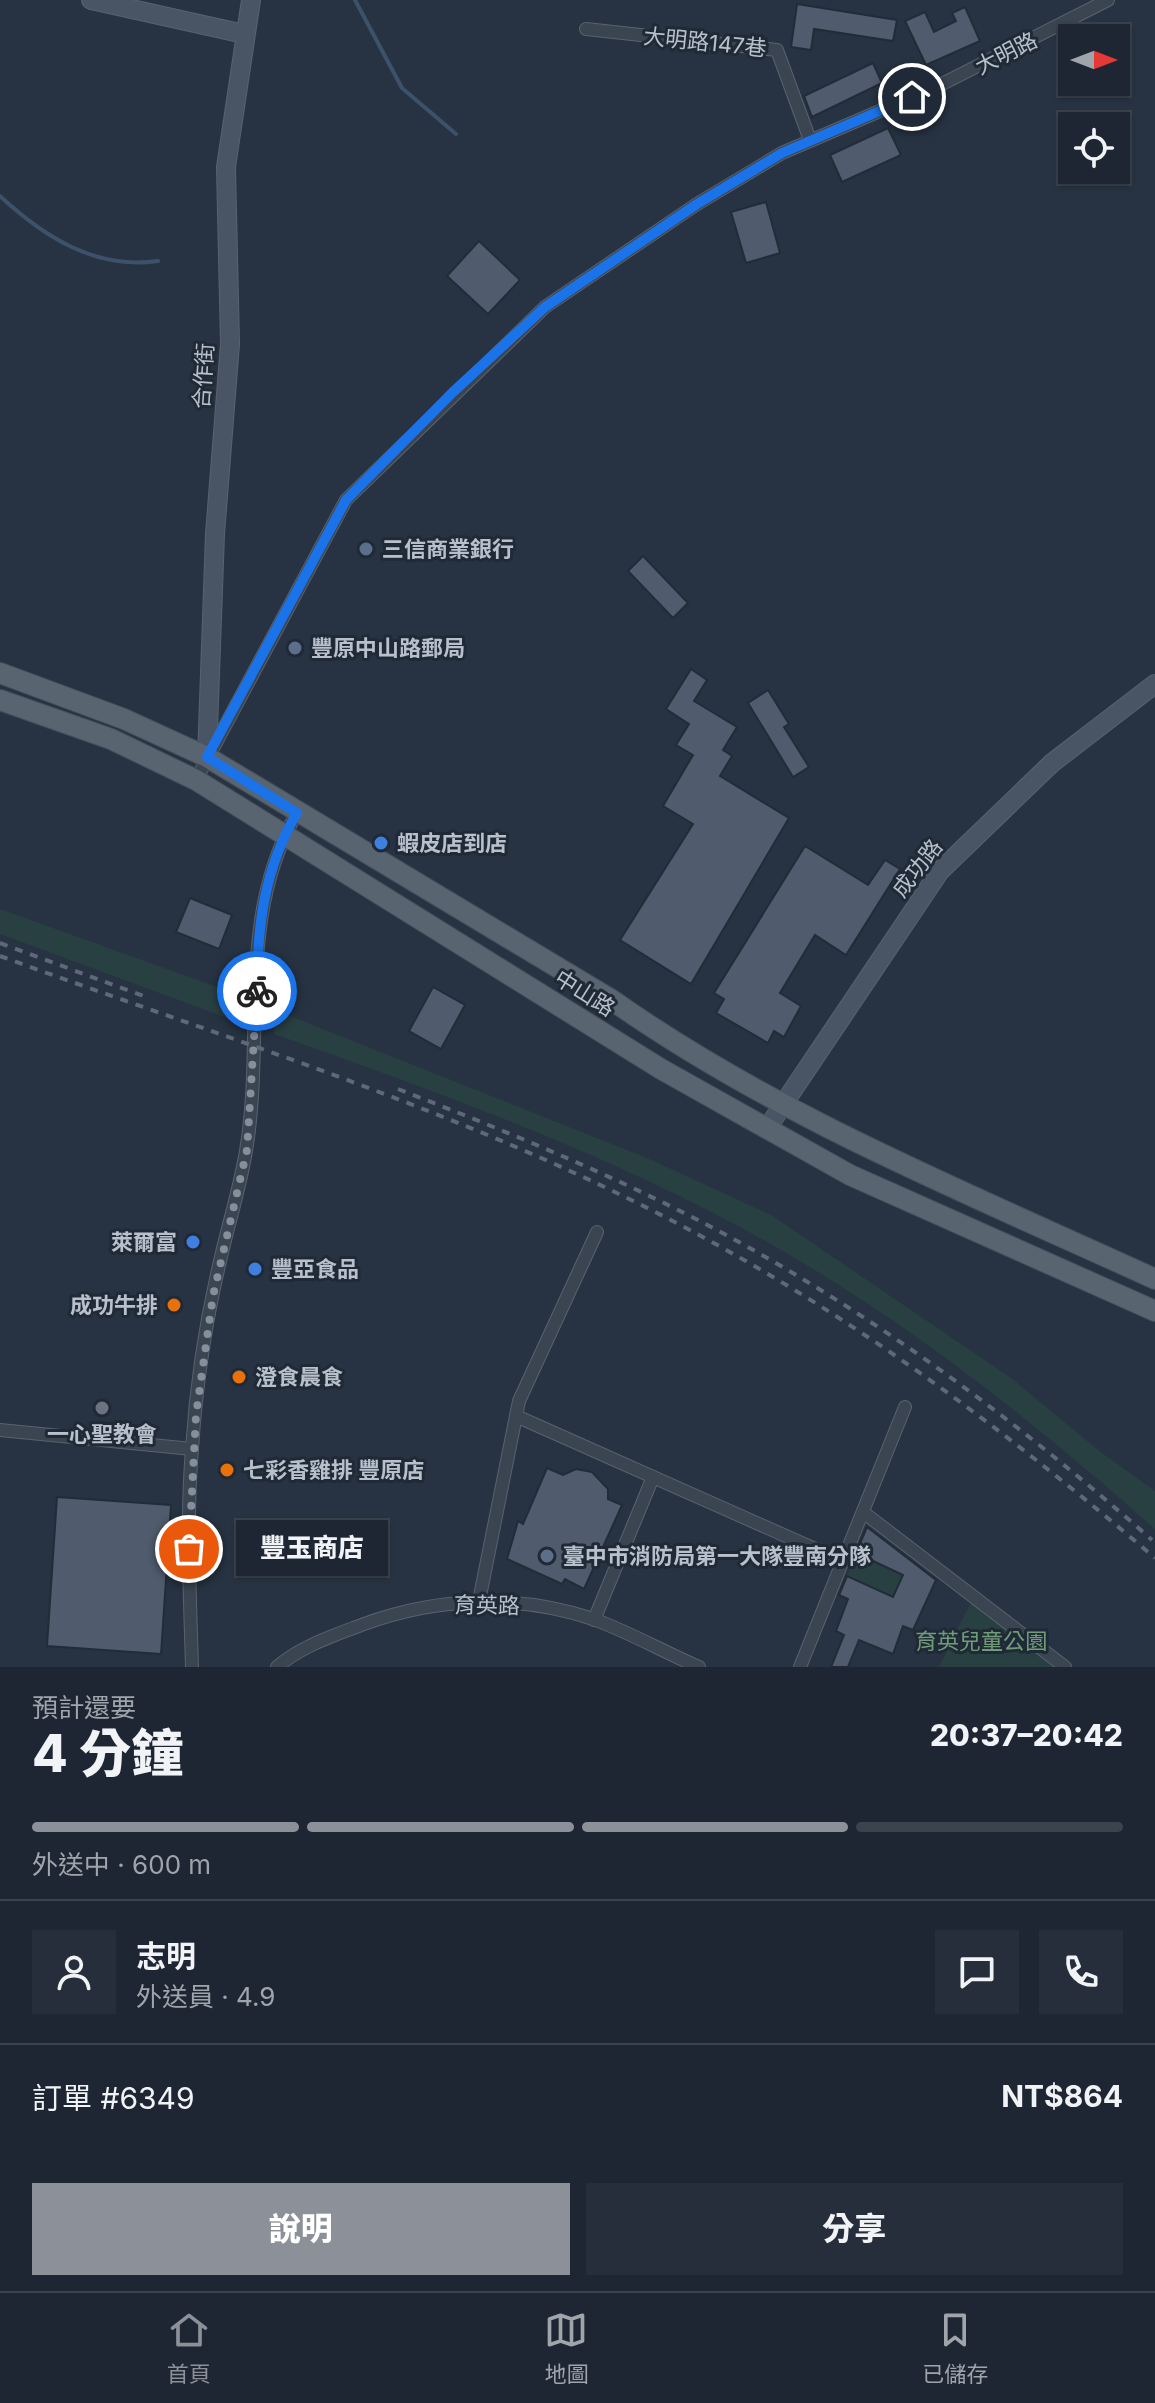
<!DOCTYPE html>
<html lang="zh-TW">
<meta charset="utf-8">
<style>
:root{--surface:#1d2632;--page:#252e3a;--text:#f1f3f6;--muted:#a0a5ac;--line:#3b434d;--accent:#8c9099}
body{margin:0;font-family:Inter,"Noto Sans TC",sans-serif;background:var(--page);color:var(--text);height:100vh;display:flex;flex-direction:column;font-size:30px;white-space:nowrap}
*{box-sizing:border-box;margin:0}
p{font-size:26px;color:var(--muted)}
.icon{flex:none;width:44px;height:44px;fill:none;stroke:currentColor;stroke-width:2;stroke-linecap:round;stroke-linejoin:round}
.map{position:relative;height:1667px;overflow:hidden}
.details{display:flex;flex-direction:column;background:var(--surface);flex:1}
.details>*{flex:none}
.needle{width:52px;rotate:90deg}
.tools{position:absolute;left:1058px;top:24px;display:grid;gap:16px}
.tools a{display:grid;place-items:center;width:72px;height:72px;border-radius:0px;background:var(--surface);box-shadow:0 2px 6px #0004,0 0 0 2px var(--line);font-size:40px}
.pin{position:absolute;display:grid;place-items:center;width:68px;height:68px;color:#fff;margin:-34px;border:4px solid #fff;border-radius:50%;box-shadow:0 2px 8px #0007}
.courier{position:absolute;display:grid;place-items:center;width:80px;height:80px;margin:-40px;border:6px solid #1a73e8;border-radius:50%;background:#fff;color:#222;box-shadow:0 2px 10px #0007}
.bubble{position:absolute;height:56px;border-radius:0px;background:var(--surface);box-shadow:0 2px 6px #0004,0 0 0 2px var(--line);font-size:26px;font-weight:800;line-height:56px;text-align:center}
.headline em{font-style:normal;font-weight:800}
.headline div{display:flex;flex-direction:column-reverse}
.headline{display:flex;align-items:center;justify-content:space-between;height:136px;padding:0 32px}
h1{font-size:52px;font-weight:800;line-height:60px}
.bar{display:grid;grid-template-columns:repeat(4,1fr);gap:12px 8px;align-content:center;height:96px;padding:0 32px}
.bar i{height:10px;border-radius:6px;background:var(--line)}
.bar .on{background:var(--accent)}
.bar p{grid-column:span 4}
.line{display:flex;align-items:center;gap:20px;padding:0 32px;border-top:2px solid var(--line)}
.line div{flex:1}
.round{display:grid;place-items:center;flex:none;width:84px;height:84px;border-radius:0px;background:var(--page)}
.cta{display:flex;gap:16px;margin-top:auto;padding:16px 32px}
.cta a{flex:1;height:92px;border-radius:0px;background:var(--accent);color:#fff;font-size:32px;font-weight:800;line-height:92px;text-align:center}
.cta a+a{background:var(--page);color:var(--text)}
.tab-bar{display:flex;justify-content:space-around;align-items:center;height:112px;border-top:2px solid var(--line);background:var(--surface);font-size:22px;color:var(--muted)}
.tab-bar a{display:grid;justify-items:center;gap:4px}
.tab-bar .on{color:var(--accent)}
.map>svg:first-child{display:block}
.green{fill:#294043}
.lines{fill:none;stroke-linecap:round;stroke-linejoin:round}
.stream{stroke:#3d516a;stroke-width:4}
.building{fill:#505c6d;stroke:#222c39;stroke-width:2}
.street-casing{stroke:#59636f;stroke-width:14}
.secondary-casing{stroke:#59636f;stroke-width:20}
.primary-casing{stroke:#454e5b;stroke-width:22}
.street{stroke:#3b4552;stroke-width:12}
.secondary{stroke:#495465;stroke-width:18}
.primary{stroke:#596471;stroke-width:20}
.rail{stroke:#5d6978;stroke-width:4;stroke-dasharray:8 8;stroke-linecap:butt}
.done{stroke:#858f9c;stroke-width:8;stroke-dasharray:0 14.4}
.route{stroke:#1a73e8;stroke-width:10}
.service-dot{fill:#5c6f8a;stroke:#202a37;stroke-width:3}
.shop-dot{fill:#3f7fe0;stroke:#202a37;stroke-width:3}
.food-dot{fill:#e8710a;stroke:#202a37;stroke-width:3}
.worship-dot{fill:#6b7280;stroke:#202a37;stroke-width:3}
.labels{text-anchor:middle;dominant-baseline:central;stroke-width:6;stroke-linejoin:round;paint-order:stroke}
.street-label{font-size:22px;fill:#b8c0cc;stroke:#202a37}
.poi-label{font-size:22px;font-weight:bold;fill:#b8c0cc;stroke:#202a37;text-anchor:start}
.park-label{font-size:22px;fill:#709c79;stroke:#202a37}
</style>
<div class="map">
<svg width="1155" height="1667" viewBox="0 0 1155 1667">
<rect width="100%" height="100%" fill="#273342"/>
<g class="green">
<polygon points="0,909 239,995 238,1022 0,934"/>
<path d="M 275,1010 L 647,1158 L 771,1215 L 1011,1378 L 1098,1450 L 1155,1491 L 1155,1529 C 1024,1412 879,1299 723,1218 C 579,1143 427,1088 274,1034 Z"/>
<polygon points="856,1553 903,1575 893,1597 847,1576"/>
<polygon points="973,1598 1057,1667 939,1667"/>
</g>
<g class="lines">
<g class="stream">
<polyline points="355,0 402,88 456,134"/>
<path d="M 0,196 C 44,237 96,270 158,261"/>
</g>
</g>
<g class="building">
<polygon points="797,4 897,20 893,41 814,29 811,50 791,47"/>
<polygon points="965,7 980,41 926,65 905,21 925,12 934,32 956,21 952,13"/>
<polygon points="873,63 882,83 812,117 804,96"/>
<polygon points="888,128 901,155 842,182 830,155"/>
<polygon points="766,202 780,253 746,263 731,212"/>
<polygon points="479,241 520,280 488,314 447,276"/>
<polygon points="643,556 688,603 673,618 628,571"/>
<polygon points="691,669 707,680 694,701 737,727 723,750 732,756 720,776 789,818 691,984 620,940 693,824 663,806 693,755 676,745 689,724 666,709"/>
<polygon points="768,690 789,724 784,727 809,767 793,777 748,703"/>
<polygon points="805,846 868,885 885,860 900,869 846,955 815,935 780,993 801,1006 784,1037 774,1031 768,1043 716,1013 724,999 714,993"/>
<polygon points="190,898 232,915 219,949 176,932"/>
<polygon points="433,987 465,1005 441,1049 409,1031"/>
<polygon points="547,1468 563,1475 576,1469 592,1472 608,1489 608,1499 622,1505 584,1589 565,1579 562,1584 507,1559 518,1521 523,1524"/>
<polygon points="57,1497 171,1505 161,1654 47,1646"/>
<polygon points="867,1527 936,1580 913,1630 903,1626 893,1654 859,1640 848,1667 831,1667 844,1635 836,1631 848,1599 839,1595 847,1576 893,1597 903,1575 856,1553"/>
</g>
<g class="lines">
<g class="street-casing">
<g id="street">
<polyline points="586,29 777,50 810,140"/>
<polyline points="196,780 346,500 545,307 697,204 782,153 938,86 1108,0"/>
<polyline points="516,1416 842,1561"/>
<polyline points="0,1430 192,1449"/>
<polyline points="863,1512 1065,1667"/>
<polyline points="479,1601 519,1401 597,1232"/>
<polyline points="594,1620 653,1477"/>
<path d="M 192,1667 C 190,1595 186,1521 192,1449 C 196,1386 206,1319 221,1257 C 229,1222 240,1187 246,1151 C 265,1038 236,916 297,813"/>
<path d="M 277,1667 C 301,1646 335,1635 364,1624 C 438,1597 518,1594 593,1619 C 629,1632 664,1652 699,1667"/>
<polyline points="800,1667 905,1407"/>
</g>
</g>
<g class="secondary-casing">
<g id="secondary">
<polyline points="91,0 244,34"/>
<polyline points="207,757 215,534 230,344 226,167 251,0"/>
<polyline points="768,1127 940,871 1052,763 1155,684"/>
</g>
</g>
<g class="primary-casing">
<g id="primary">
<path d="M 0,673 L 124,719 L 207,757 L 612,1000 C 778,1117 970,1194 1155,1279"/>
<polyline points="0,700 111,739 196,780 661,1069 850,1175 1155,1311"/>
</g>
</g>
<use href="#street" class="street"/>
<use href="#secondary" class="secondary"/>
<use href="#primary" class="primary"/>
<g class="rail">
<polyline points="0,943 146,997"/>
<path d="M 0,956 C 238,1043 487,1118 710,1241 C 871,1329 1016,1439 1155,1558"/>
<path d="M 398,1089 C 498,1128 596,1168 692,1217 C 859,1303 1012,1416 1152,1540"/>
</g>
</g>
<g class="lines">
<polyline class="done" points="189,1549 196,1415 213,1296 247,1150 257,991"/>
<path class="route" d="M 257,991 C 257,928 264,868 297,813 L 207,757 L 346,500 L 453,392 L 545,307 L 697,204 L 782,153 L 912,97"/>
</g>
<g class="service-dot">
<circle cx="366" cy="549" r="8"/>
<circle cx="295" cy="648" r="8"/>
<circle cx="547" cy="1556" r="8"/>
</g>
<g class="shop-dot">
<circle cx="381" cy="843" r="8"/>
<circle cx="193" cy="1242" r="8"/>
<circle cx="255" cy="1269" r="8"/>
</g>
<g class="food-dot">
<circle cx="174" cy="1305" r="8"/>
<circle cx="239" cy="1377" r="8"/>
<circle cx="227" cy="1470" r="8"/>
</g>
<circle class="worship-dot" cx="102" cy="1408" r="8"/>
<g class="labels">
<g class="street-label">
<text transform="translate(705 42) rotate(6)">大明路147巷</text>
<text transform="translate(1006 53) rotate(-27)">大明路</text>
<text transform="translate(203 376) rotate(-86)">合作街</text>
<text transform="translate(917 868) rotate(-52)">成功路</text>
<text transform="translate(585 993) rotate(32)">中山路</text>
<text transform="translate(487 1605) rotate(1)">育英路</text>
</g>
<g class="poi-label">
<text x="382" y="549">三信商業銀行</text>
<text x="311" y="648">豐原中山路郵局</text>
<text x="397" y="843">蝦皮店到店</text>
<text x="177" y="1242" text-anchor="end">萊爾富</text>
<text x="271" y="1269">豐亞食品</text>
<text x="158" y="1305" text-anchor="end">成功牛排</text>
<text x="255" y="1377">澄食晨食</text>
<text x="102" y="1434" text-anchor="middle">一心聖教會</text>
<text x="243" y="1470">七彩香雞排 豐原店</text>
<text x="563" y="1556">臺中市消防局第一大隊豐南分隊</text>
</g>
<g class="park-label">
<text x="981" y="1641">育英兒童公園</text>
</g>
</g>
</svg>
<div class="tools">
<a><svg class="needle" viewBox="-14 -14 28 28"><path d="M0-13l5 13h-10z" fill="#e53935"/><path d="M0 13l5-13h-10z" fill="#a0a5ac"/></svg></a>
<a><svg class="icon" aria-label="locate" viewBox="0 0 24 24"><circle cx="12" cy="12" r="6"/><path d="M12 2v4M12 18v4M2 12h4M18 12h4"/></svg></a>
</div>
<div class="pin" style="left:189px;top:1549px;background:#ea580c"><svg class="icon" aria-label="bag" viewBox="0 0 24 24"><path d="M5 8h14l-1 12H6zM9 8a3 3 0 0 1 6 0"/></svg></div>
<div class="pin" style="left:912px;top:97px;background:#1f2937"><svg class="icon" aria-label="home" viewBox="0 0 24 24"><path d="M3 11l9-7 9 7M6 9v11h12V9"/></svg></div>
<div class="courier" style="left:257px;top:991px"><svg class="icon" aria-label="bike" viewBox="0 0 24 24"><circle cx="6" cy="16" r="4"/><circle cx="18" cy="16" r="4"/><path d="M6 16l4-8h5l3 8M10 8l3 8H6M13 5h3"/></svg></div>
<div class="bubble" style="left:236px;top:1520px;width:152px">豐玉商店</div>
</div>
<section class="details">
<div class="headline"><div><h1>4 分鐘</h1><p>預計還要</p></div><em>20:37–20:42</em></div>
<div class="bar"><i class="on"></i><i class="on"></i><i class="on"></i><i></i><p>外送中 · 600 m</p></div>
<div class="line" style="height:144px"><a class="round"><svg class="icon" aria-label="person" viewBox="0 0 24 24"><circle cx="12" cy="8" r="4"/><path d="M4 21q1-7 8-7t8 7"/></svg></a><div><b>志明</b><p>外送員 · 4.9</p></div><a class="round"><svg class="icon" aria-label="chat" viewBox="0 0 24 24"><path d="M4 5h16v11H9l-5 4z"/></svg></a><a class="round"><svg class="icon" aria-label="phone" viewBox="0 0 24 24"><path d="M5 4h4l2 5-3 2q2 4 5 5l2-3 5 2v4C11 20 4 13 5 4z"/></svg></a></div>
<div class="line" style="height:104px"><div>訂單 #6349</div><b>NT$864</b></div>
<div class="cta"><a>說明</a><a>分享</a></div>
</section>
<nav class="tab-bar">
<a class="on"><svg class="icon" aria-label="home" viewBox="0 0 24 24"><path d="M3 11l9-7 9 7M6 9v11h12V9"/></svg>首頁</a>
<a><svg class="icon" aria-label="map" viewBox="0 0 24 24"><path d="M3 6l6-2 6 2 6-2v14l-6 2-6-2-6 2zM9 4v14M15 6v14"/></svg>地圖</a>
<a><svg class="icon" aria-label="saved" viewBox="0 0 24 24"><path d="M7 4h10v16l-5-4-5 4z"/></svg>已儲存</a>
</nav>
